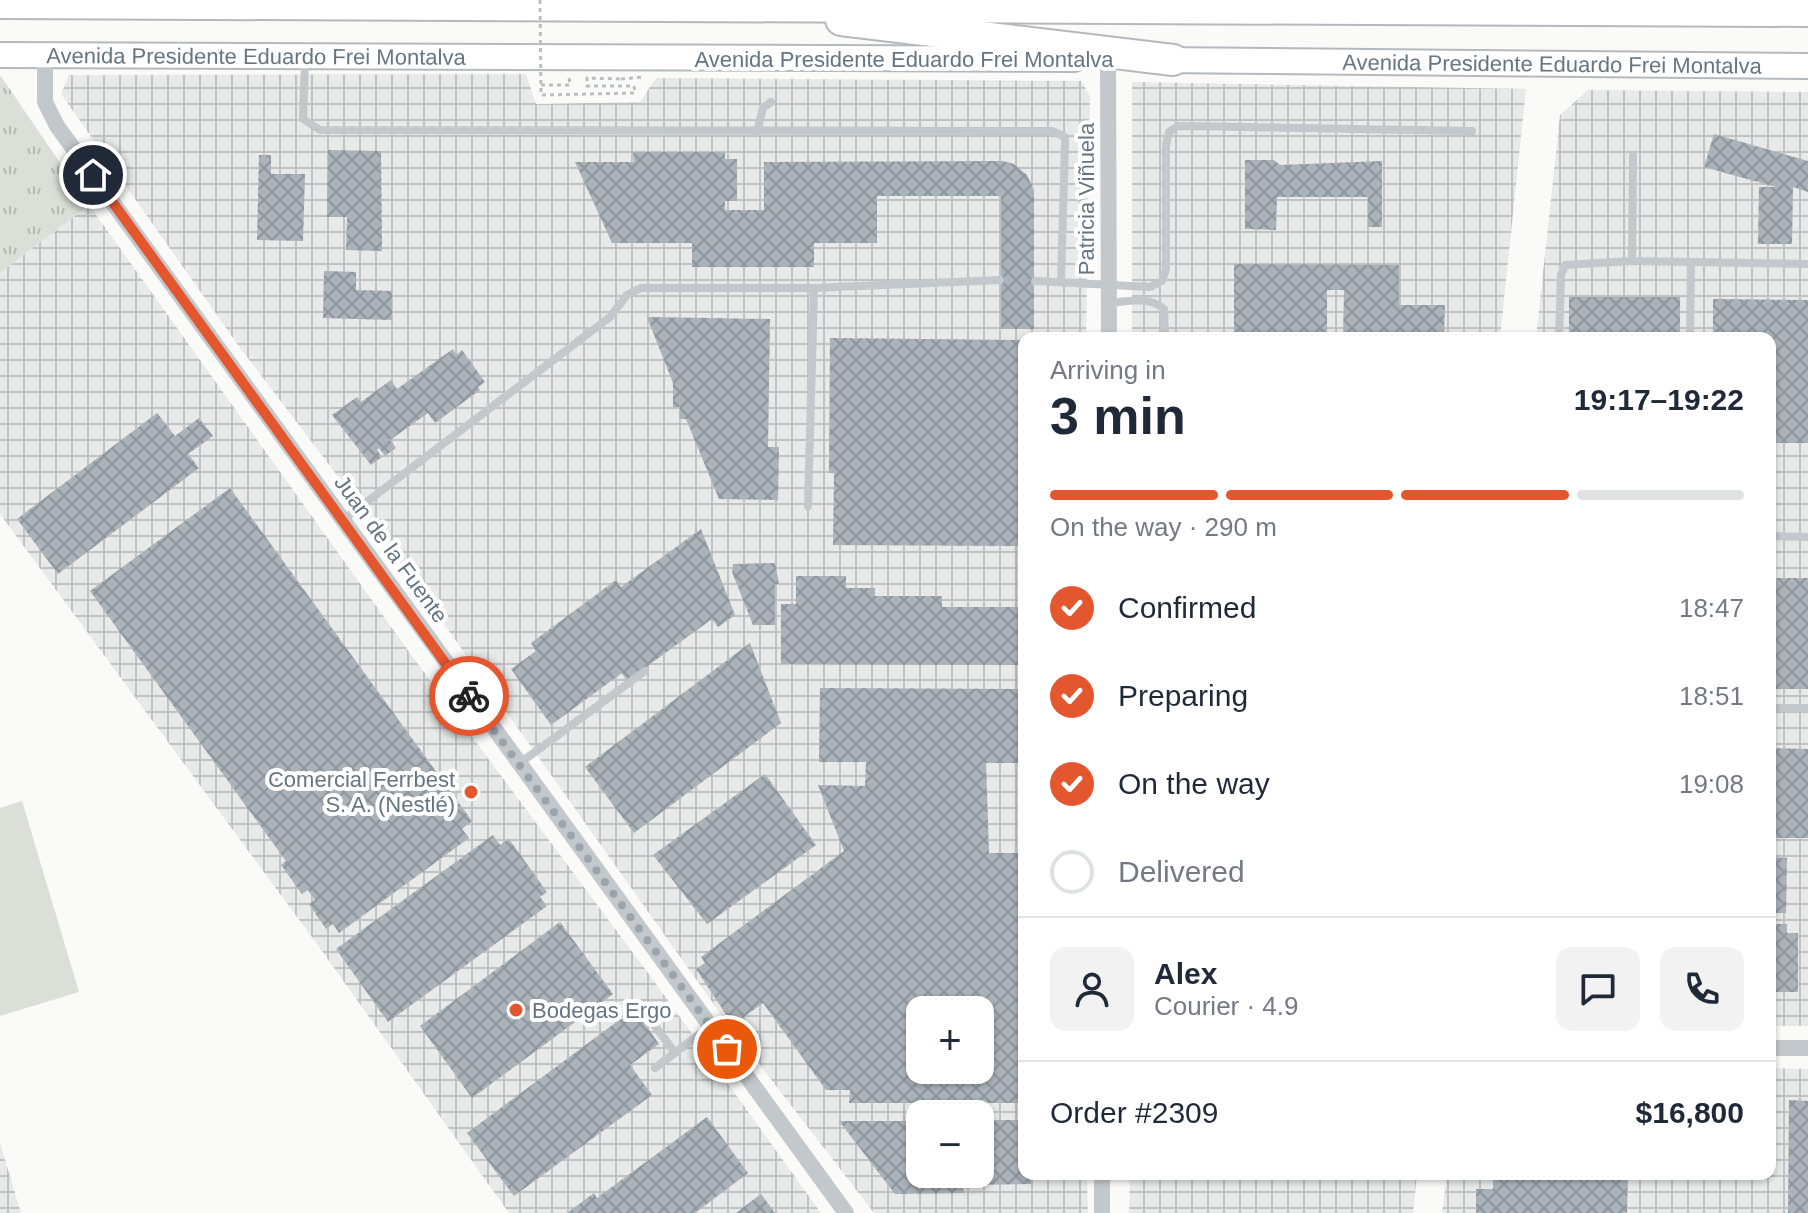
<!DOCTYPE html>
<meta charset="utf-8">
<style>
:root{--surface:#fff;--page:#f2f2f3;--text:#1f2937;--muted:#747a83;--line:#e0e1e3;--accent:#e4572e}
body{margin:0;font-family:Arial,sans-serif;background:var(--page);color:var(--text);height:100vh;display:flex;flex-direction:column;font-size:30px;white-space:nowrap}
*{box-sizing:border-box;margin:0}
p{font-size:26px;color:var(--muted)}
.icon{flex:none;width:44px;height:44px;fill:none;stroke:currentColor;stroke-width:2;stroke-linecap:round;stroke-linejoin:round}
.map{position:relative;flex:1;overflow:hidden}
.panel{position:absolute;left:1018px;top:332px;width:758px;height:848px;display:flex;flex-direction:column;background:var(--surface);border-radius:16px;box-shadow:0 2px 6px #0004}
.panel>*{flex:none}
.fabs{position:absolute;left:906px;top:996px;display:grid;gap:16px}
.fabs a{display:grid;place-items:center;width:88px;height:88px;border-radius:16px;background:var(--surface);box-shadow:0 2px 6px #0004;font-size:40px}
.pin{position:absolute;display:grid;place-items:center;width:68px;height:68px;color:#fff;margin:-34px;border:4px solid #fff;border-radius:50%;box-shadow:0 2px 8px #0007}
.courier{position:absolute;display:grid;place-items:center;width:80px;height:80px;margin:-40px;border:6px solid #e4572e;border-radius:50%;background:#fff;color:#222;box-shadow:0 2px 10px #0007}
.headline em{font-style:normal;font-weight:800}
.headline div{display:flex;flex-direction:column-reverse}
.headline{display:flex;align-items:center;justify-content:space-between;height:136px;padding:0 32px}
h1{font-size:52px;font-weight:800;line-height:60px}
.bar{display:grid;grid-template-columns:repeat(4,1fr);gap:12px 8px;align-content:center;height:96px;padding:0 32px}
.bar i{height:10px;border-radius:6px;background:var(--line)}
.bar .selected{background:var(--accent)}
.bar p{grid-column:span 4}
.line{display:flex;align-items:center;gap:20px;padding:0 32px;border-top:2px solid var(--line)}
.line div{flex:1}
.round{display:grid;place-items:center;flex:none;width:84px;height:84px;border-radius:16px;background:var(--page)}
ol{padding:0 32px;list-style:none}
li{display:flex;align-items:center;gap:24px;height:88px}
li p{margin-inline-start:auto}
li .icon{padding:8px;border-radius:50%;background:var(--accent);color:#fff;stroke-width:4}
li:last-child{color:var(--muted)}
li i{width:44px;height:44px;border:4px solid var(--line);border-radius:50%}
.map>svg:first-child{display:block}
.industrial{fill:url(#industrial-grid);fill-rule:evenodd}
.grass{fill:url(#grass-tufts)}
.pitch{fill:#dadfd7}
.building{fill:url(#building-cross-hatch);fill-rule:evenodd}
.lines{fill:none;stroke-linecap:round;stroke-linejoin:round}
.secondary-casing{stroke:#b3babf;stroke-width:28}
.highway-casing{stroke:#b4b9bd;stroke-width:34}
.path{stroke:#bbbfc2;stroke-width:3;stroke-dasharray:4 4;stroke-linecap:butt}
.lane{stroke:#c3c8cc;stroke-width:8}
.street{stroke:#c3c8cc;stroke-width:16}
.secondary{stroke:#fff;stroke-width:24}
.highway{stroke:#fff;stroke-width:30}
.path-bridge{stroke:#bbbfc2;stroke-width:3;stroke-dasharray:4 4;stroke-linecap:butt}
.done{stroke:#99a4ac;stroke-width:8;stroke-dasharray:0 14.4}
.route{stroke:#e4572e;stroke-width:10}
.poi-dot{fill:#e4572e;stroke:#fff;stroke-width:3}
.labels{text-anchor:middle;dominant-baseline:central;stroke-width:8;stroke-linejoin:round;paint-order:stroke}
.street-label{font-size:22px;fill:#657683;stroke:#fff}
.poi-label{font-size:22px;fill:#657683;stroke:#fff;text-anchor:end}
</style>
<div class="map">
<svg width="1808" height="1213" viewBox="0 0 1808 1213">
<defs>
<pattern id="industrial-grid" width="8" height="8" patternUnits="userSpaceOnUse" patternTransform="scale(2)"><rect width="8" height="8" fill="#e8e9e9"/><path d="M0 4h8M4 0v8" fill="none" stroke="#c0c1c2"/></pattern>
<pattern id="grass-tufts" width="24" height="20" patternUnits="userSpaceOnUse" patternTransform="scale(2)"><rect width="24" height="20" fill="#dadfd7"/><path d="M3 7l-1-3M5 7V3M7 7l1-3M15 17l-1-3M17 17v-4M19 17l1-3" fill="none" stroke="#b4b9b4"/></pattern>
<pattern id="building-cross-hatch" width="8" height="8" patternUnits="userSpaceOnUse" patternTransform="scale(2)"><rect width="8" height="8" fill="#aab3b9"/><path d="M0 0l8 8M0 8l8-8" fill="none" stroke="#8e969c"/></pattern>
</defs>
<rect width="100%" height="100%" fill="#fafaf8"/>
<g class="industrial">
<path d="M 526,74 L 536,104 L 640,102 L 656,78 L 1081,81 L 1090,96 L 1086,338 L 1024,338 L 1024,1174 L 1087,1174 L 1088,1213 L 874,1213 L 722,1016 L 361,507 L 238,345 L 61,94 L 69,75 ZM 920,1010 L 980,1010 L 980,1070 L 920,1070 ZM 920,1114 L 980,1114 L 980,1174 L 920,1174 Z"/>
<polygon points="1132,82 1526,89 1500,338 1132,338"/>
<polygon points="1588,90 1808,92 1808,1026 1770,1026 1770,338 1536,338 1560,115"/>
<polygon points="89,205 412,656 654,981 821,1213 509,1213 322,951 0,514 0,273"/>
<polygon points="1770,1068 1808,1069 1808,1213 1442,1213 1447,1174 1770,1174"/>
<polygon points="0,1143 21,1213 0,1213"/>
<polygon points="1130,1174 1417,1174 1413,1213 1129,1213"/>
</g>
<polygon class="grass" points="0,75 89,205 0,273"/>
<polygon class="pitch" points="22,801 79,992 0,1016 0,808"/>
<g class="building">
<polygon points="1714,134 1808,161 1808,192 1793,187 1792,244 1758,244 1759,187 1776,187 1704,167"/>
<polygon points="328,150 381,151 382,251 346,250 347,217 327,217"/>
<polygon points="633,152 725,152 725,159 737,159 737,201 725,201 725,210 764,210 764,162 1003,161 1014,164 1027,175 1034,190 1034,329 1001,329 1001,196 877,196 877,243 814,243 814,267 692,267 692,243 612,243 575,162 634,162"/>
<polygon points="259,155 271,155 271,174 305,174 303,241 257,240"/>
<polygon points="1245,160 1274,160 1280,165 1382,161 1382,227 1368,227 1368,197 1277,197 1276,230 1245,229"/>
<polygon points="1234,264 1399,265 1399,305 1445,305 1444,338 1343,338 1344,290 1327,290 1327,338 1234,338"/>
<polygon points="324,271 356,272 356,290 392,291 392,320 323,318"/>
<rect x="1569" y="297" width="111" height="41"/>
<polygon points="1713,299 1808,300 1808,443 1770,443 1770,338 1713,338"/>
<polygon points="647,317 770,319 768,447 779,447 778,500 719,499 686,419 679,419 680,407 673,407 673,383"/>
<polygon points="830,338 1024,340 1024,546 833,545 834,473 829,473"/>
<polygon points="453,349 456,355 462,350 485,382 478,387 480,390 435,423 428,413 390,440 396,448 385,456 379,448 377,450 382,457 371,465 332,415 357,397 361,402 391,380 397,389"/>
<polygon points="157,413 175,436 199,418 213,436 188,454 199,468 58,574 17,519"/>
<polygon points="230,488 472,821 462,829 469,838 339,933 333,924 326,929 309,904 315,900 308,890 302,894 281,865 286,861 90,591"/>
<polygon points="701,529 735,615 718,627 712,619 627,681 622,673 551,725 511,669 536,651 531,643 616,580 621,587"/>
<polygon points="775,563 779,584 775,584 775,625 753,625 732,572 733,564"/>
<polygon points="796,576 846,576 846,588 875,588 875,596 942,596 942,607 1024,607 1024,665 781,664 781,604 796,604"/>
<rect x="1770" y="578" width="38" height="111"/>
<polygon points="750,643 781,723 634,833 585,767"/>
<path d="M 820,688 L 1024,689 L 1024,763 L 986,763 L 989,853 L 1024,853 L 1024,1103 L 849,1103 L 850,1090 L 826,1090 L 763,1003 L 733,1025 L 696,969 L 705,963 L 701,957 L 844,851 L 818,785 L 865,786 L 866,762 L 819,762 ZM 920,1010 L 980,1010 L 980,1070 L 920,1070 Z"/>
<polygon points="1770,748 1808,749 1808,838 1770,838"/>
<polygon points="765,774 816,845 707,924 653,855"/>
<polygon points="493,835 500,845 509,839 547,892 540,897 547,906 388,1022 336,949"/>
<polygon points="1770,857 1787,858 1786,913 1770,913"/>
<polygon points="560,922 613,994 472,1098 420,1026"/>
<polygon points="1770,924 1787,924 1787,933 1798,933 1798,992 1770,992"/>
<polygon points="634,1009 659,1044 630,1065 652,1095 514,1196 467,1133"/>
<polygon points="1789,1100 1808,1101 1808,1213 1788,1213"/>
<polygon points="707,1117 748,1173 695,1213 567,1213 594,1193 597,1198"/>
<polygon points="980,1120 1024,1120 1024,1174 1031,1174 1031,1184 963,1185 964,1193 895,1194 839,1121 920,1121 920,1174 980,1174"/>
<polygon points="1493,1174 1628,1174 1627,1213 1476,1213 1476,1189 1493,1189"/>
<polygon points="761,1194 775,1213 736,1213"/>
</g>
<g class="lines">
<g class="secondary-casing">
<g id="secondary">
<path id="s1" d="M 0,55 L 1074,59"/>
<path id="s2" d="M 1154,60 L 1808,66"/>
</g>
</g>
<g class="highway-casing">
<g id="highway">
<polyline points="0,3 1808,11"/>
<polyline points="841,20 1173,60"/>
</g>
</g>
<g class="path">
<polyline points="621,79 644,77"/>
<polyline points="541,85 570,85 569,77"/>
</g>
<g class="lane">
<polyline points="305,60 303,119 320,130 1052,131 1065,137 1065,144 1061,282"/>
<polyline points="757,132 763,108 771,102"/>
<polyline points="1633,156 1632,261 1808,264"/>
<polyline points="1035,281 1150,287 1162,281 1166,269 1166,145 1169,132 1178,126 1472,131"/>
<path d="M 1110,303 C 1130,301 1148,296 1164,309 L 1165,338"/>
<polyline points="1559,338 1561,275 1565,265 1632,261"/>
<polyline points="1690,338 1691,263"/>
<polyline points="808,506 814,288"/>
<polyline points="343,520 610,317 627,295 641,288 814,288 1000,280"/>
<polyline points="1770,536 1808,537"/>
<polyline points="1770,708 1808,708"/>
<polyline points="520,763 645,671"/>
<polyline points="641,1007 675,1053"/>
<polyline points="655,1068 710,1026"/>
</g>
<g class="street">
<polyline points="45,55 45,102 57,126 846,1213"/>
<polyline points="1108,60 1109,338"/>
<polyline points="1770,1048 1808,1048"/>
<polyline points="1102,1213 1102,1174"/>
</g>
<use href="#secondary" class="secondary"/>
<use href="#highway" class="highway"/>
<polyline class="path-bridge" points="540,0 541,95 635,93 634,86 587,86 587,78 621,79"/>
</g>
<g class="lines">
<polyline class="done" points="469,696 727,1049"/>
<polyline class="route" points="93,175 469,696"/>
</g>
<g class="poi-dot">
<circle cx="471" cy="792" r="8"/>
<circle cx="516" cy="1010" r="8"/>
</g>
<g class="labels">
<g class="street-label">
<text stroke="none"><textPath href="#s1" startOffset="256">Avenida Presidente Eduardo Frei Montalva</textPath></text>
<text x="904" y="59">Avenida Presidente Eduardo Frei Montalva</text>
<text stroke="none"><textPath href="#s2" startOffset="398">Avenida Presidente Eduardo Frei Montalva</textPath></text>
<text transform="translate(1086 199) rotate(-90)">Patricia Viñuela</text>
<text transform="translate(391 549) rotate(54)">Juan de la Fuente</text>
</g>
<g class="poi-label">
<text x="455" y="779">Comercial Ferrbest<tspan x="455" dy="25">S. A. (Nestlé)</tspan></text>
<text x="532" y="1010" text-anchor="start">Bodegas Ergo</text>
</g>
</g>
</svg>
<div class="fabs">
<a>+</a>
<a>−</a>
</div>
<div class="pin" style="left:727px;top:1049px;background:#ea580c"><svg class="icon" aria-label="bag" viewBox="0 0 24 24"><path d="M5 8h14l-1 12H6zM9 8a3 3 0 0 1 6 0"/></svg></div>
<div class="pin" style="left:93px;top:175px;background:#1f2937"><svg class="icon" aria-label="home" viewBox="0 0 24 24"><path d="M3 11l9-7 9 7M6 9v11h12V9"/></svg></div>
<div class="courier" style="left:469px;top:696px"><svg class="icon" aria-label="bike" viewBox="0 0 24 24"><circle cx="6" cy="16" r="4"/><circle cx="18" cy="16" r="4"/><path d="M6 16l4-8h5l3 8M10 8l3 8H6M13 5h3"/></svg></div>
<section class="panel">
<div class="headline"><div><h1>3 min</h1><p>Arriving in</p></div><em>19:17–19:22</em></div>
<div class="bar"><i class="selected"></i><i class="selected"></i><i class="selected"></i><i></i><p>On the way · 290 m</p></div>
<ol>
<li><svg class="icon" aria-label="check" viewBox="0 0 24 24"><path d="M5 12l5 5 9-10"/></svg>Confirmed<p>18:47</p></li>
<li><svg class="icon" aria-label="check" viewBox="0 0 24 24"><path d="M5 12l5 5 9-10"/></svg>Preparing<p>18:51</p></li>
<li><svg class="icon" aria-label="check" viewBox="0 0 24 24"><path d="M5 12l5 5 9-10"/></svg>On the way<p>19:08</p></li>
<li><i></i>Delivered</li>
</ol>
<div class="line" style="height:144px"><a class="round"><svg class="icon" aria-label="person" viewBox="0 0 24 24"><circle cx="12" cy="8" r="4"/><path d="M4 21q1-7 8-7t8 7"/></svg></a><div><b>Alex</b><p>Courier · 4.9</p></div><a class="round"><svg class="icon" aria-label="chat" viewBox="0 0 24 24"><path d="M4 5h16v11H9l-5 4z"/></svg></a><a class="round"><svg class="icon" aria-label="phone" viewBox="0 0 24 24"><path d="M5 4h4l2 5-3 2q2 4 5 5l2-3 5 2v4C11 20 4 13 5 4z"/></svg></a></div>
<div class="line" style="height:104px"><div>Order #2309</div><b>$16,800</b></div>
</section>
</div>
